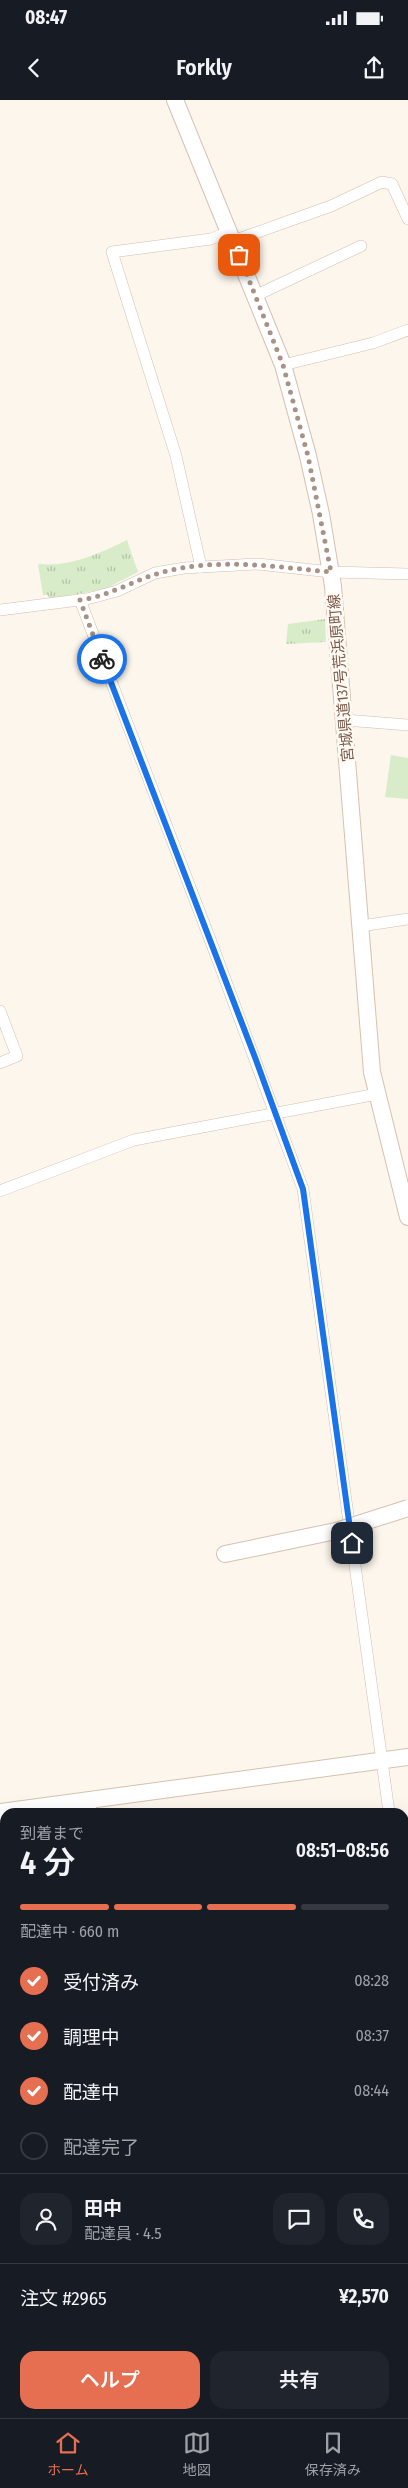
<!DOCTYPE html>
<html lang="ja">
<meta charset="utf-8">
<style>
:root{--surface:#171b24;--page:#20242c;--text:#f1f3f6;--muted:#9ea1a6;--line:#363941;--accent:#e76f51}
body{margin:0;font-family:"Fira Sans Condensed","Noto Sans JP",sans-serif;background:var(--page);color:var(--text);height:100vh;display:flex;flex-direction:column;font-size:19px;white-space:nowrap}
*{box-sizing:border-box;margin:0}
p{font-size:16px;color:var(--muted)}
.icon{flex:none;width:28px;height:28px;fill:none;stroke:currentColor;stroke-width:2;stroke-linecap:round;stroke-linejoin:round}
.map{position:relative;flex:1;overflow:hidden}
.details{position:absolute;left:0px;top:1708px;width:409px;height:611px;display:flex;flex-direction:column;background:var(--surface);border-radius:15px 15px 0 0;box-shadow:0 5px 20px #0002}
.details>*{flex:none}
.pin{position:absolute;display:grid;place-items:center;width:42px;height:42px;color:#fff;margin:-21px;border-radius:10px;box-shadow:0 2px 8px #0006}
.courier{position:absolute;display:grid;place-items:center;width:50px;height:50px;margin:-25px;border:4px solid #1a73e8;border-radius:50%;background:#fff;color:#222;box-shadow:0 1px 6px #0007}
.summary em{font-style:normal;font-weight:600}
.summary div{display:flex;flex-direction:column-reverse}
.summary{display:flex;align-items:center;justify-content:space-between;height:85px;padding:0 20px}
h1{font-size:32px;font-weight:600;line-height:38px}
.bar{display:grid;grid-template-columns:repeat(4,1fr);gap:8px 5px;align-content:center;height:60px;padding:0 20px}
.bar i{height:6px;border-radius:4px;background:var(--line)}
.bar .selected{background:var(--accent)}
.bar p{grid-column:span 4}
.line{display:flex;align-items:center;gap:12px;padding:0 20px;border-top:1px solid var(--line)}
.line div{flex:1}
.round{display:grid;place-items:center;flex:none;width:52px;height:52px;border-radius:15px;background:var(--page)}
ol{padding:0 20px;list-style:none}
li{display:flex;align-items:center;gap:15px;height:55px}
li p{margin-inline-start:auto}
li .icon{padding:5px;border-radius:50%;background:var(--accent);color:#fff;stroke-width:4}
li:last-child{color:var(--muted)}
li i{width:28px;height:28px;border:2px solid var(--line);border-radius:50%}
.cta{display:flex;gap:10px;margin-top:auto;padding:10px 20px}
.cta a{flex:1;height:58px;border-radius:15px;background:var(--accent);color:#fff;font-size:20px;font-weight:600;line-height:58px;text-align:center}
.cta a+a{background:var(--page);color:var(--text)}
.status{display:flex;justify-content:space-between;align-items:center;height:35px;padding:0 25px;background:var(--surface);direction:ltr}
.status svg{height:14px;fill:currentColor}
header{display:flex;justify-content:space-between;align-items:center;height:65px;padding:0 20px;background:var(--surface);font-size:22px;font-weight:600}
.tabs{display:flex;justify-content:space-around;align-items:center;height:70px;border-top:1px solid var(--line);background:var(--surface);font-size:14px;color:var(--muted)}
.tabs a{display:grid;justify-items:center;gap:2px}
.tabs .selected{color:var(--accent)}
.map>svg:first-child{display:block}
.grass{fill:url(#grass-tufts)}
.cemetery{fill:url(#cemetery-stones)}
.green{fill:#d8ecc9}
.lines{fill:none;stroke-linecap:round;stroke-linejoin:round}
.street-casing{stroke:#d1beb0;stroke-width:12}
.secondary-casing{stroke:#d6c0b0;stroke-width:18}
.primary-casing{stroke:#dad1cd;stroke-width:19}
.street{stroke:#fff;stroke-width:11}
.secondary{stroke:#fff;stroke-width:16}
.primary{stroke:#fbd9a5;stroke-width:18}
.secondary-bridge-casing{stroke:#d6c0b0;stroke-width:18;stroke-linecap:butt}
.secondary-bridge{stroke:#fff;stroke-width:16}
.done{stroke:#a89285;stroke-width:5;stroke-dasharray:0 9}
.route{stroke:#1a73e8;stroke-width:6}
.labels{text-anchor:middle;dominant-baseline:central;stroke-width:5;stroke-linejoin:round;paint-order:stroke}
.street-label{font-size:15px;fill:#7a5c4d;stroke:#fffaf3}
</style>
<div class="status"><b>08:47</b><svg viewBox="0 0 49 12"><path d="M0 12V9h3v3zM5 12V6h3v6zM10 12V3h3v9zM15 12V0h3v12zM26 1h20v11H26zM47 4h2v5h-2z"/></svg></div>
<header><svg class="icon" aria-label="back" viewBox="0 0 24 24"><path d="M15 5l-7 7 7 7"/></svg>Forkly<svg class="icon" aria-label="share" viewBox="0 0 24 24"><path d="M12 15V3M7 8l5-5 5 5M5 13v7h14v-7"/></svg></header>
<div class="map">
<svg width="408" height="2318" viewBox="0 0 408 2318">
<defs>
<pattern id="grass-tufts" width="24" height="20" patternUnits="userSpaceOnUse" patternTransform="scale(1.25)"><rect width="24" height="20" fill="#d8ecc9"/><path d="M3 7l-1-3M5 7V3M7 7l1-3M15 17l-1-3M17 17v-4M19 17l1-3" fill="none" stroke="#b4c2a5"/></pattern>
<pattern id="cemetery-stones" width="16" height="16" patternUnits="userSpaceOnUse" patternTransform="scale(1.25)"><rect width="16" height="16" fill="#d8ecc9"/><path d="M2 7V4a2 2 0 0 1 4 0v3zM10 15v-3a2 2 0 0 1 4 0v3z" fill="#b4c2a5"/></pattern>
</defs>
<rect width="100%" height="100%" fill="#fdf6ec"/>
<g class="grass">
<path d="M 127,440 L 138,472 L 105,489 L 49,499 L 48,495 L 43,495 L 38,464 C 71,467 98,454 127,440 Z"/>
<polygon points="325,519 326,542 286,544 288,524"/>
</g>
<polygon class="cemetery" points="408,2254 408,2318 365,2318 363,2314 404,2314 404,2255"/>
<polygon class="green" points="391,655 408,658 408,699 385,697"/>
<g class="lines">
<g class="street-casing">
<g id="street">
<polyline points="233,141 331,106 382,82 392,84 408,119"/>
<polyline points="261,193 361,146"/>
<polyline points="283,265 373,243 408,230"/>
<polyline points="201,467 176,356 112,152 211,139 229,132"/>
<polyline points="80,500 216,855 303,1089 389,1712"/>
<polyline points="0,510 87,499 117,491 155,473 184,468 258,464 331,472 408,474"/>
<polyline points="345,620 408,625"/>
<polyline points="361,826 408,819"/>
<polyline points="0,911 17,956 0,963"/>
<polyline points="0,1091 134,1040 377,994"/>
<polyline points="89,1700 91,1712"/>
<polyline points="404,1820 408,1851"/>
<polyline points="404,2090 408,2089"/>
<polyline points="404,2148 408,2147"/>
<polyline points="0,2170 5,2169"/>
<polyline points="404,2201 408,2201"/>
<polyline points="0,2224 5,2223"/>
<polyline points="404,2253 408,2252"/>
<polyline points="187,2314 188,2318"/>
<polyline points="359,2314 361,2318"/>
<polyline points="78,2318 101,2314"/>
</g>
</g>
<g class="secondary-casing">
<g id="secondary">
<polyline points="175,0 283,265 308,356 321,414 333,486 372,972 408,1117"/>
<polyline points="225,1454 336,1431"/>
<polyline points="0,1712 408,1657"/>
<polyline points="404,2017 408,2016"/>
<polyline points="0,2096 5,2095"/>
</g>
</g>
<g class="primary-casing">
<g id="primary">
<polyline points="404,2056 408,2055"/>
<polyline points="0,2134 5,2133"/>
</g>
</g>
<use href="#street" class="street"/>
<use href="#secondary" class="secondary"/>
<use href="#primary" class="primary"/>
<g class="secondary-bridge-casing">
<polyline id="secondary-bridge" points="336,1431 408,1408"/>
</g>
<use href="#secondary-bridge" class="secondary-bridge"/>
</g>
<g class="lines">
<path class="done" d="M 102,559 L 80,500 C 111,496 137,478 167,471 C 221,458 277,467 331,472 L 308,356 L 283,265 L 239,155"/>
<polyline class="route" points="102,559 256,960 303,1089 352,1443"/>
</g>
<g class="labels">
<g class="street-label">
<text transform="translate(341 578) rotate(-95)">宮城県道137号荒浜原町線</text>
</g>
</g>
</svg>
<div class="pin" style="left:239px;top:155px;background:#ea580c"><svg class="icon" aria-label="bag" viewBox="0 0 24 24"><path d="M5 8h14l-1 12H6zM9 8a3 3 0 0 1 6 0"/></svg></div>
<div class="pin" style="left:352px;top:1443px;background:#1f2937"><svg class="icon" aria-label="home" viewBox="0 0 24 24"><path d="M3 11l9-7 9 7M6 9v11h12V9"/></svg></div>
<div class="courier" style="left:102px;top:559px"><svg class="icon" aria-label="bike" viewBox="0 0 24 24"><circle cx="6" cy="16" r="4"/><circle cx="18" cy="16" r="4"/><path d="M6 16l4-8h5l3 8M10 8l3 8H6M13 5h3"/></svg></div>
<section class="details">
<div class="summary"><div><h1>4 分</h1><p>到着まで</p></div><em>08:51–08:56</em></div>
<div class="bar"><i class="selected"></i><i class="selected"></i><i class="selected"></i><i></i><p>配達中 · 660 m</p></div>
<ol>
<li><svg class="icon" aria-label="check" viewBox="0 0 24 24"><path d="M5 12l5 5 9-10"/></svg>受付済み<p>08:28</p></li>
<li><svg class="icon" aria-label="check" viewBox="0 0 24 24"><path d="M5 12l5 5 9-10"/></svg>調理中<p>08:37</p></li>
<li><svg class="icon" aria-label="check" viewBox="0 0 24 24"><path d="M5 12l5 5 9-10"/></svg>配達中<p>08:44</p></li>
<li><i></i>配達完了</li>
</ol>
<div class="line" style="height:90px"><a class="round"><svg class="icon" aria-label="person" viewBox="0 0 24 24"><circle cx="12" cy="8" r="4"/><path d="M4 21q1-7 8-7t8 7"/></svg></a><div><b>田中</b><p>配達員 · 4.5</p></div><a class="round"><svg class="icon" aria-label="chat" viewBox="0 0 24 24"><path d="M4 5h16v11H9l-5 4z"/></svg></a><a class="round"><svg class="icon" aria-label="phone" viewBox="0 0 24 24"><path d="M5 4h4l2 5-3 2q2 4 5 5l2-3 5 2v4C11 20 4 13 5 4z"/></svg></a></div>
<div class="line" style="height:65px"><div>注文 #2965</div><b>¥2,570</b></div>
<div class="cta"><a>ヘルプ</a><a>共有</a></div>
</section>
</div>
<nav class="tabs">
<a class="selected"><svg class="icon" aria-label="home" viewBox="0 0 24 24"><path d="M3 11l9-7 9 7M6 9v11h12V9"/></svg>ホーム</a>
<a><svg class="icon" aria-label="map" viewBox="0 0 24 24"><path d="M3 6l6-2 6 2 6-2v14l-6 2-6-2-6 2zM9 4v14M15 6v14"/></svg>地図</a>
<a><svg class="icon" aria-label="saved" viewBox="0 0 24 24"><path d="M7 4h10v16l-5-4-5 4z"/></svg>保存済み</a>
</nav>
